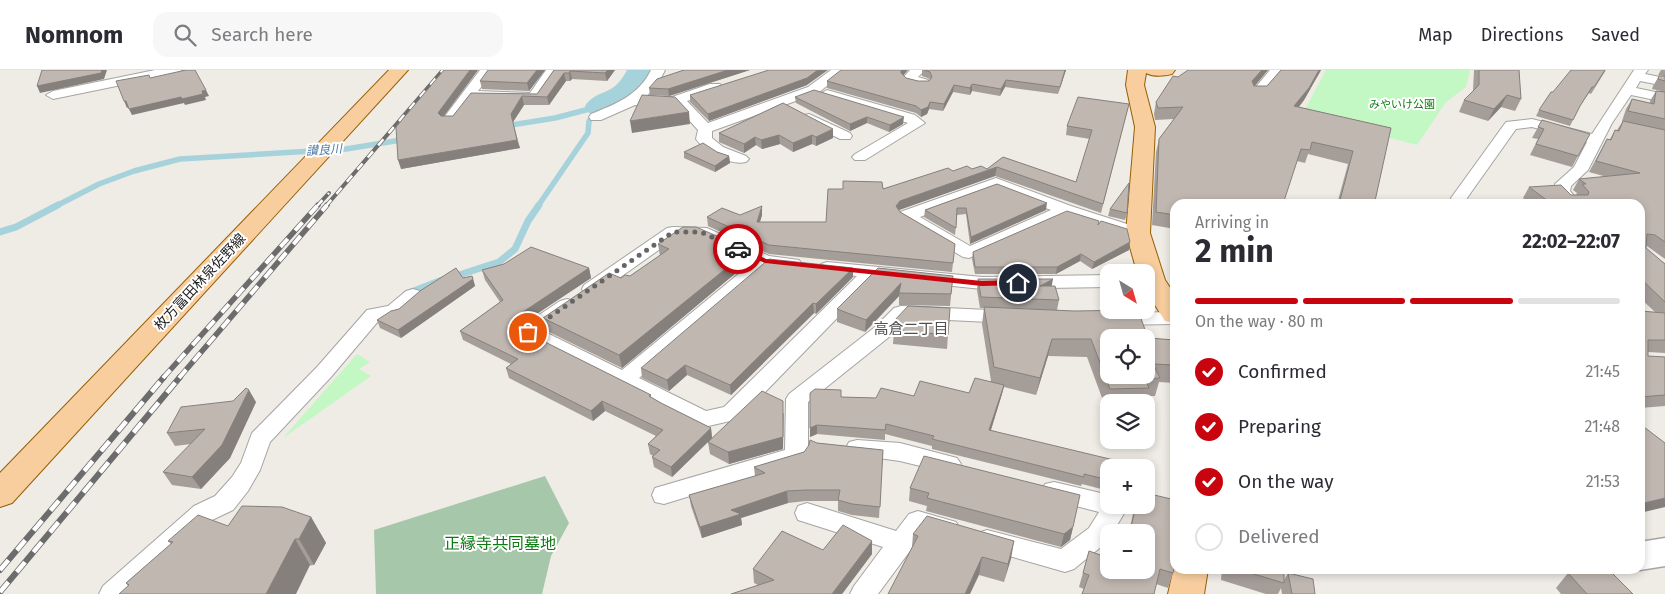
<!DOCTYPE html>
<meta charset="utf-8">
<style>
:root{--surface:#fff;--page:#f7f7f7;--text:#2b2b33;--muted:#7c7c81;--line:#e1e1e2;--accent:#c8050e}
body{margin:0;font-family:"Fira Sans","Noto Sans JP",sans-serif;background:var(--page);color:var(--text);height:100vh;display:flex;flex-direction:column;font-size:19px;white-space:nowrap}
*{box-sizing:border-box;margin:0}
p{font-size:16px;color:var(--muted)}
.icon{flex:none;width:28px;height:28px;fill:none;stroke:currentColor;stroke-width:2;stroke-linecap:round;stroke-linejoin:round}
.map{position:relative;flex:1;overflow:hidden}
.details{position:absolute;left:1170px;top:129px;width:475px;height:375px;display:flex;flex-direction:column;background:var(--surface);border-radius:15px;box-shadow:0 2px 8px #0003}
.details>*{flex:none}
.needle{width:32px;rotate:143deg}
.fabs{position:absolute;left:1100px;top:194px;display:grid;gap:10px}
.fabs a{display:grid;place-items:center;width:55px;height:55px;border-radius:10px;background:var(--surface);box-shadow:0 2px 8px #0003;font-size:25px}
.pin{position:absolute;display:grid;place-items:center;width:42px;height:42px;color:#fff;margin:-21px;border:2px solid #fff;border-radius:50%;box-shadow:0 1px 5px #0007}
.courier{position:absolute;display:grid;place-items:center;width:50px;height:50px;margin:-25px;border:4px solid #c8050e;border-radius:50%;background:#fff;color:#222;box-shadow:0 1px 6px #0007}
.headline em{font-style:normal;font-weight:700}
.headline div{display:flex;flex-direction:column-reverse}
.headline{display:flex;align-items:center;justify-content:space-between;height:85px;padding:0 25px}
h1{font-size:32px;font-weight:700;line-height:38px}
.bar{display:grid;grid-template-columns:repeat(4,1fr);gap:8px 5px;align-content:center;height:60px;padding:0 25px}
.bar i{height:6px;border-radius:4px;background:var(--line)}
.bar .selected{background:var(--accent)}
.bar p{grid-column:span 4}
ol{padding:0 25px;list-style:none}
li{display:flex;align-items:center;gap:15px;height:55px}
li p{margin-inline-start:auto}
li .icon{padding:5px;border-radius:50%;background:var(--accent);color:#fff;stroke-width:4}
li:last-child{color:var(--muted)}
li i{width:28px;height:28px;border:2px solid var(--line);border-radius:50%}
header{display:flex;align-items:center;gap:30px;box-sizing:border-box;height:70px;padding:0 25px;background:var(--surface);border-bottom:1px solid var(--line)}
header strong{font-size:24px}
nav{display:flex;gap:28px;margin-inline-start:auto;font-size:18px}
.search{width:350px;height:45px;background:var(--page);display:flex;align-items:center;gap:12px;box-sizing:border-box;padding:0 18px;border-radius:15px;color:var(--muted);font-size:19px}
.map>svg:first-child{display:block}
.cemetery{fill:#a6c7aa}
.park{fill:#c3f8c4}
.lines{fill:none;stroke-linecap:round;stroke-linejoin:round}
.stream-far1{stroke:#a6d2dc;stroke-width:5.5}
.stream{stroke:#a6d2dc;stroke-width:7}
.river{fill:#a6d2dc;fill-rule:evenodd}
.minor-casing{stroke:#a5a5a5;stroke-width:2}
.tertiary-casing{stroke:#a5a5a5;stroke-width:3}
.primary-casing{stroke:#955e04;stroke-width:2}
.minor{fill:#fff;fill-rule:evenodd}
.tertiary{fill:#fff;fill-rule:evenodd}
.primary{fill:#f9ce9f;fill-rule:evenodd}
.rail-far2-casing{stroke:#6c6c6c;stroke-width:4}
.rail-far1-casing{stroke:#6c6c6c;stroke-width:5.5}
.rail-casing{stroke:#6c6c6c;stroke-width:6}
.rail-far2{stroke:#fff;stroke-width:2.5;stroke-dasharray:8;stroke-linecap:butt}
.rail-far1{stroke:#fff;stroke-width:4;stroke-dasharray:11;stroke-linecap:butt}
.rail{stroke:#fff;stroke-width:4.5;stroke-dasharray:13;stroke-linecap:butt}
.wall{fill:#a59d98}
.shaded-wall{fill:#86807c}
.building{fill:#c0b7b1;stroke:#86807c;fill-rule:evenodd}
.route{fill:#c8050e}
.done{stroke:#676664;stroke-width:5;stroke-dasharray:0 9}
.labels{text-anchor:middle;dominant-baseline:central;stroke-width:4;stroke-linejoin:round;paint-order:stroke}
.far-park-label{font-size:11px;fill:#0e7b12;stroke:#fff}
.far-water-label{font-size:12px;font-style:italic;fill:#4a7ba4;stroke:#fff}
.street-label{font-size:14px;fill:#1e1e1e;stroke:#fff}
.neighbourhood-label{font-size:15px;fill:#515151;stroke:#fff}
.near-park-label{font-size:16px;fill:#0e7b12;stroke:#fff}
</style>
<header>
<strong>Nomnom</strong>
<div class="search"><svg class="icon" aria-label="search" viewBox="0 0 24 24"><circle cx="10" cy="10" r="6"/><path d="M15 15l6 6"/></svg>Search here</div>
<nav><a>Map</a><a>Directions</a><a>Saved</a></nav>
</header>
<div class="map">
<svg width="1665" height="524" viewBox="0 0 1665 524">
<rect width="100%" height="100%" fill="#efebe5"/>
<polygon class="cemetery" points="545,406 569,453 551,486 542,524 376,524 374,460"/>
<g class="park">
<polygon points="1326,0 1470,0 1466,17 1446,32 1417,75 1302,45"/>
<polygon points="357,284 370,292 359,299 371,306 283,368"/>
</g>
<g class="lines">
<g class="stream-far1">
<polyline points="505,56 555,48 601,36"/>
<polyline points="56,136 99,114 134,101 180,89 346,79 407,69"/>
<polyline points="538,136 588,63 589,51 596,41"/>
</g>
<g class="stream">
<polyline points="0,162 16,157 58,135"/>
<polyline points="453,207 499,192 515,179 528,151 539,135"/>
<polyline points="406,224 442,210"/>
</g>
<path class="river" d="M 627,0 L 657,0 C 645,28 622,51 589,43 L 585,36 C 597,18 613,28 627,0 Z"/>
<g class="minor-casing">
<g id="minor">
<polygon points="155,0 182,0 175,4 53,29 46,25 53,21"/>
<polygon points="480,0 494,0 478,21 530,23 546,0 560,0 539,30 472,29 454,53 444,53 442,50"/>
<path d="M 651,0 L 665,0 L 660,10 L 646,27 L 669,28 L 710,14 L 720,14 L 722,17 L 720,20 L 687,31 L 708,53 L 808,17 L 831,0 L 847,0 L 818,23 L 712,61 L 712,68 L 723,77 L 746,86 L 749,89 L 746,92 C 731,96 705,82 696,69 L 698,60 L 677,37 L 635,35 L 601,50 L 591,50 L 589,47 L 591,44 C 616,34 639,25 651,0 Z"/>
<path d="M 910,0 L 925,0 L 918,7 L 928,10 L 930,13 L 928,16 C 920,18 907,15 902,9 Z"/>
<polygon points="1270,0 1284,0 1262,27 1252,27 1250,24"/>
<polygon points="1634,0 1648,0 1645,4 1665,8 1665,16 1640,11 1636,18 1665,24 1665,32 1631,25 1612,53 1588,100 1571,116 1570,121 1581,134 1564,134 1554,122 1555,114 1574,97 1587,72 1532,57 1516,59 1467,128 1469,134 1453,134 1451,128 1506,52 1532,49 1592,64"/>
<polygon points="827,20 915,45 925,53 865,90 855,90 852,87 855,84 908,53 822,27 820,24"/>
<polygon points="809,44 850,63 852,66 850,69 840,69 804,51 802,48 804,45"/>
<path d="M 996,108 L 1071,136 L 1133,156 L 1136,160 L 1133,164 L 1127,165 L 1066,146 L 969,188 L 963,187 L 900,150 L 897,146 L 900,142 ZM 996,119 L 1051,140 L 970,176 L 920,147 Z"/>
<polygon points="673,157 707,158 769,186 799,190 802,194 799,198 793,199 769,197 639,308 706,341 724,337 857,206 821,202 818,198 821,194 827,192 982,207 1109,205 1109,217 982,219 876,208 739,349 704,357 615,315 521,267 518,262 521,257 560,231 567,229 574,231 577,235 574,239 543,261 622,300 753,192 698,167 677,167 598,223 591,225 584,223 582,219 584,215 667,158"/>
<polygon points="413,219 420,221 423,225 401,245 380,249 331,307 270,372 260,400 248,421 233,440 212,450 130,524 99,524 103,516 194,436 215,426 232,407 241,393 252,363 317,297 367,240 388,236 406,221"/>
<polygon points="901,236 1011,241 1018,243 1021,247 1018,251 1011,253 906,248 889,267 808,332 808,385 804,391 664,434 655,432 652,425 655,418 785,380 786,329 789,324 875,257 894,238"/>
<polygon points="1175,242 1175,254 1115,255 1108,253 1105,249 1108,245 1115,243"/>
<polygon points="857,370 900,373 957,388 961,394 957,400 949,403 900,391 849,384 846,378 849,372"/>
<polygon points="1054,412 1109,425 1109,435 1129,435 1113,462 1109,462 1107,472 1074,499 1065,502 978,477 974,470 978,463 987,460 1061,479 1089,458 1099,442 1045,428 1042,421 1045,414"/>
<polygon points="807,433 896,461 909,444 918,441 956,452 960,459 956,466 947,469 924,462 878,524 850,524 854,516 883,477 798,450 795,443 798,436"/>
</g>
</g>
<g class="tertiary-casing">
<polygon id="tertiary" points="1665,468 1665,496 1640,500 1636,499 1640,499 1640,472"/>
</g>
<g class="primary-casing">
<g id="primary">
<polygon points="389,0 408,0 12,433 0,437 0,403"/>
<path d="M 1128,0 L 1175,0 L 1172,4 C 1164,6 1154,7 1146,3 L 1144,15 L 1155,57 L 1150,163 L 1165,210 L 1175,225 L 1175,253 L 1165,251 L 1146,221 L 1146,202 L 1137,202 L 1126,163 L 1135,57 L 1126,15 Z"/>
<polygon points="1175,493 1175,499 1208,499 1204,524 1168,524"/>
</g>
</g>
<use href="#minor" class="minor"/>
<use href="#tertiary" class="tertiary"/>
<use href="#primary" class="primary"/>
<g class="rail-far2-casing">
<g id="rail-far2">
<polyline points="317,136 329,123"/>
<polyline points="326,136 443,0"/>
</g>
</g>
<g class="rail-far1-casing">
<g id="rail-far1">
<polyline points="163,308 318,135"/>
<polyline points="179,308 327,135"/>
</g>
</g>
<g class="rail-casing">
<g id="rail">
<polyline points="0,500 164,307"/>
<polyline points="0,522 180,307"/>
</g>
</g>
<use href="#rail-far2" class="rail-far2"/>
<use href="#rail-far1" class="rail-far1"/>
<use href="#rail" class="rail"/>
</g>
<g class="wall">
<polygon points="444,0 478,0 444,46 453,46 471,23 537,24 554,0 615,0 607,11 572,9 570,11 566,11 549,35 524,35 513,52 520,78 401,99"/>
<polygon points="545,0 529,21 482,19 480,11"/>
<polygon points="684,0 750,0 669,26 650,25 649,18"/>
<polygon points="922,0 1066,0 1058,24 1005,17 1000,26 972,21 970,25 953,22 943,41 929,39 927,44 921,47 916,43 827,18 827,11 903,5 906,8 918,11 929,11 930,9 922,6"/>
<polygon points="1268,0 1254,16 1267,16 1281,0 1321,0 1304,30 1299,37 1391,58 1375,131 1376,134 1337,134 1348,94 1308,84 1305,93 1297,91 1175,134 1175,160 1175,159 1152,155 1156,82 1159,69 1174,49 1155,50 1154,44 1156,32 1178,7"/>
<polygon points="1474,0 1519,0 1521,29 1515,41 1501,37 1488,51 1459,42 1464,30 1473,21"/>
<polygon points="1606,0 1591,24 1589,23 1578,39 1570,56 1536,46 1539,40"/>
<polygon points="1661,0 1665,0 1665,6 1658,5"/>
<polygon points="1659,6 1665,6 1665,189 1647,176 1646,176 1646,178 1665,194 1665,283 1648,282 1648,286 1665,287 1665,336 1640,338 1640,241 1655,242 1640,228 1640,134 1531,134 1523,128 1529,117 1571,125 1576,125 1577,123 1573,120 1579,109 1607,107 1589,102 1607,69 1610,69 1615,60 1617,60 1623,51 1627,52 1622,51 1626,39 1632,29 1650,33 1650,31 1656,21 1661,21 1652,19 1653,16"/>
<polygon points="807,15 709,51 690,32 690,25"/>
<polygon points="795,27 903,54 889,62 867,53 850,61 796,33"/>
<polygon points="783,33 833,68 816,76 812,74 793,82 780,74 762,79 756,75 744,83 719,72 719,63"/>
<polygon points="1129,34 1101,143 995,106 899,140 899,141 900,142 955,174 952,202 769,184 708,156 707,147 740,145 762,145 760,152 826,152 883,119 953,101 972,99 987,99 1003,87 1076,112 1090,69 1066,65 1067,56"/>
<polygon points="1542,50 1578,86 1572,97 1530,85 1538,69 1532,68"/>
<polygon points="684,82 717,82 729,86 730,93 715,102 684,88"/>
<polygon points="997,114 1046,140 970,174 966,144 957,145 955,165 924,147 925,140"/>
<polygon points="1110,139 1127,143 1125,150 1108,146"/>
<polygon points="1098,155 1129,180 1092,199 1080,191 1056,204 975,204 972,189 973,182"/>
<polygon points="658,174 749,180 749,192 622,298 547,261 543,248 621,208 630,206 660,186"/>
<polygon points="589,198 591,208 520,255 518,259 651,325 651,327 661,333 711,358 712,368 784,343 783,379 729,394 710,384 708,372 672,407 654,397 652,387 653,386 650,384 648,374 656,366 605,341 593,351 509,308 506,298 511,294 463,270 460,261 500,232 485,210 482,200"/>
<polygon points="953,206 950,236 899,235 899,226 865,262 837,252 837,239"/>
<polygon points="853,207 816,244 814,243 731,325 687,305 669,321 642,308 641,298"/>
<polygon points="463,208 473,209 475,216 401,268 380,258 377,250"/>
<polygon points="978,209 1051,216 1059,230 1057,240 1148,268 1175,270 1175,313 1159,312 1155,326 1147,326 1145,332 1109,332 1109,336 1105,336 1087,287 1048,286 1036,325 1004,317 1002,324 991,360 1109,398 1109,421 1082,414 1081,416 932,379 932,376 885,364 885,370 817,364 810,367 810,323 841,327 876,328 969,323 991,311 982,254 984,238 980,238 977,220"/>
<polygon points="894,260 948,265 947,279 893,274"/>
<polygon points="256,332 230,388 201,419 172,415 163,402 191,374 175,376 167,363"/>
<polygon points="817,373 883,380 879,448 852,445 838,441 838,431 806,431 788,433 741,448 742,455 702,468 691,436 689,425 755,406 754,397 804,382"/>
<polygon points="910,418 1073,457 1070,470 1061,477 926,441 927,436 909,431"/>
<polygon points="1135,435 1146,435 1173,503 1168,518 1156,514 1084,519 1079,517 1089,481 1109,500 1146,500 1146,462 1129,462"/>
<polygon points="311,447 326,473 314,495 128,516 126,513 171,474 168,471 228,456"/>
<polygon points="913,464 1014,471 1004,512 979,505 912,477"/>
<polygon points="872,471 872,484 842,524 731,524 758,515 754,513 753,499 823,480"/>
<polygon points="1222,499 1284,499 1284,510 1288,503 1315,524 1282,524 1281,518 1278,524 1266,524 1221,510"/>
<polygon points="1568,503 1633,524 1561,524 1556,518"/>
</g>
<g class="shaded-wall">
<polygon points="102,0 107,0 104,9 40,23 37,16"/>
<polygon points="470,0 478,0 440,51 438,43"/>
<polygon points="537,0 545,0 529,21 527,13"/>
<polygon points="608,0 615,0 607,11 605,3"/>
<polygon points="728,0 750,0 669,26 668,19"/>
<polygon points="818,0 828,0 807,15 709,51 708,44"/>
<polygon points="902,0 908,0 901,8 901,1"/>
<polygon points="1065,0 1066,0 1058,24 1060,17"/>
<polygon points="1262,0 1268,0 1249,23 1252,11"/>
<polygon points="1319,0 1321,0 1304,30 1290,48 1294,36"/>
<polygon points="570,1 572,9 570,11 569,3"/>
<polygon points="564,3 566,11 549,35 547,27"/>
<polygon points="1006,10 1005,17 1000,26 1001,19"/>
<polygon points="972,14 972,21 970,25 970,18"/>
<polygon points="954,15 953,22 943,41 944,34"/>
<polygon points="206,20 209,26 205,27 206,30 185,35 184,33 132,45 129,39"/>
<polygon points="1507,25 1501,37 1488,51 1494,39"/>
<polygon points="522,26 524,35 513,52 511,44"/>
<polygon points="124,31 126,31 129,37 127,38"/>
<polygon points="930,32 929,39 927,44 921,47 921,40"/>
<polygon points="689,42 690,54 632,63 630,51"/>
<polygon points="867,47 867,53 850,61 850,54"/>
<polygon points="904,47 903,54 889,62 890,55"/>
<polygon points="833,59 833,68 816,76 816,67"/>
<polygon points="779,65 780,74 762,79 761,70"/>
<polygon points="812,65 812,74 793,82 793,73"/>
<polygon points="755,67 756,75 744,83 744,74"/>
<polygon points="517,70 520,78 401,99 398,90"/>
<polygon points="729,86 730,93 715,102 715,96"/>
<polygon points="997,97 995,106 899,140 896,145 896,136 900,131"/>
<polygon points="1047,133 1046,140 970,174 971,167"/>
<polygon points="762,136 762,145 757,161 757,152"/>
<polygon points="1130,172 1129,180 1092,199 1094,192"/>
<polygon points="749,180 749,192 622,298 619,285"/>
<polygon points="1081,184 1080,191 1056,204 1057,197"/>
<polygon points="589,198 591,208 520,255 516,261 514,251 517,246"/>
<polygon points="853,198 853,207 816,244 816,234"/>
<polygon points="473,209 475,216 401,268 398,260"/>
<polygon points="1053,209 1051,220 1040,216"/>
<polygon points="901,213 899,226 865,262 866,250"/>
<polygon points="813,233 814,243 731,325 730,315"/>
<polygon points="1052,269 1048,286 1036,325 1040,308"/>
<polygon points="685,295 687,305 669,321 667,310"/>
<polygon points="1004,315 1002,324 988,369 989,360"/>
<polygon points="249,320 256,332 230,388 201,419 192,407"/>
<polygon points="602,331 605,341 593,351 591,341"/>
<polygon points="783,331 783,379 729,394 728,382"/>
<polygon points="817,355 817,364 810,367 810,358"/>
<polygon points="711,358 712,368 672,407 671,397"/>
<polygon points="787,421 788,433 741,448 742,455 702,468 700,457 731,440"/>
<polygon points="1665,428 1665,437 1640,443 1640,434"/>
<polygon points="311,447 326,473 314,495 299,469"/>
<polygon points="1073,457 1070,470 1061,477 1064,464"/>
<polygon points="295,469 310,495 296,524 266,524"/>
<polygon points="872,471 872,484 842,524 832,524"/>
<polygon points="1014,471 1011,489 1004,512 1008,494"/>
<polygon points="982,487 979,505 970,524 965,524"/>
</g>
<g class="building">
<polygon points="42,0 102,0 101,3 37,16"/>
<polygon points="186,0 195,0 206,20 202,21 203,24 182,29 181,27 129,39 126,31 124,31 116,11 149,5 150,8"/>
<polygon points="444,0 470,0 438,43 441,46 453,46 471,23 537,24 554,0 608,0 605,3 570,1 569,3 564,3 547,27 522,26 511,44 517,70 398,90 396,57"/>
<polygon points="488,0 537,0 527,13 480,11"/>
<polygon points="684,0 728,0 668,19 649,18 657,9"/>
<polygon points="769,0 818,0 807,8 708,44 690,25"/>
<polygon points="841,0 902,0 901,1 901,3 906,8 918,11 929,11 932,7 930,2 924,0 1065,0 1060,17 1006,10 1001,19 972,14 970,18 954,15 944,34 930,32 928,37 921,40 916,36 827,11"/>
<polygon points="1188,0 1262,0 1252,11 1254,16 1267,16 1281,0 1319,0 1309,18 1294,36 1391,58 1375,131 1377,131 1376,134 1339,134 1353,81 1312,72 1310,80 1301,79 1283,134 1175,134 1175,145 1156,142 1159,69 1183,37 1158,38 1156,32 1173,6 1178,7"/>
<polygon points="1479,0 1519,0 1521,29 1507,25 1494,39 1464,30 1479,15"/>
<polygon points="1571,0 1605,0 1594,17 1592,17 1580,36 1573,50 1539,40 1551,22 1553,22"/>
<polygon points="1659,6 1665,6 1665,11 1658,9"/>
<polygon points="814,20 904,47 890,55 867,47 850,54 795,27"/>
<polygon points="1656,21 1665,22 1665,49 1628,41 1632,29 1654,34"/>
<polygon points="642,25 675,27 689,42 630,51"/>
<polygon points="1078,27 1129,34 1103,134 997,97 900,131 896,136 900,142 955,174 953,193 769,175 707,147 722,138 740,145 762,136 757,152 826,152 828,119 843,119 843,111 882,112 883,119 948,98 953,101 967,96 972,99 981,96 987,99 1003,87 1076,112 1092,60 1067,56"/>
<polygon points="783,33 833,59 816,67 812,65 793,73 779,65 761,70 755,67 744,74 719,63"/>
<polygon points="1542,50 1590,64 1578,86 1536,74 1544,59 1538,57"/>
<polygon points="1623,51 1665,60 1665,172 1655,165 1647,164 1646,178 1665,194 1665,232 1640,208 1640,134 1552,134 1529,117 1561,115 1571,125 1588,125 1589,122 1582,114 1586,114 1579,109 1640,103 1596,91 1607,69 1611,70 1615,60 1619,61"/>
<polygon points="703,73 717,82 729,86 715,96 684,82"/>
<polygon points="1129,113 1127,143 1110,139"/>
<polygon points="997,114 1047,133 971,167 966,138 957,138 956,158 925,140"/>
<polygon points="1067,141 1099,151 1098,155 1101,151 1127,159 1130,172 1094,192 1081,184 1057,197 975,197 973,182"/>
<polygon points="683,157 696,157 749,180 619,285 543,248 609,203 621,208 625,205 630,206 669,179 658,174"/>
<polygon points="531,177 589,198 517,246 514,251 517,258 651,325 649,326 661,333 711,358 671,397 652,387 660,380 648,374 663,360 602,331 591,341 506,298 518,289 460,261 503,230 482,200 504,194"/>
<polygon points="769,189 853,198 816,234 813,233 730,315 685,295 667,310 641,298"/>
<polygon points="456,198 463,208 472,206 473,209 398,260 377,250 391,241 399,239 420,221"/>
<polygon points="878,198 953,206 951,224 899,223 901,213 866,250 837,239"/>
<polygon points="978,209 1053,209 1040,216 1055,216 1059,230 981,227"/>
<polygon points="908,236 950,238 948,265 894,260 895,250"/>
<path d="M 984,237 L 1074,241 L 1138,240 L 1148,268 L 1175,270 L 1175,295 L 1153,294 L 1160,308 L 1145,309 L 1149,318 L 1110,319 L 1091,269 L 1052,269 L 1040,308 L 994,297 ZM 1109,268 L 1146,268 L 1146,305 L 1109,305 Z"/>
<polygon points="1640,241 1665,243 1665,270 1648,270 1648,286 1665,287 1665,325 1640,327 1640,254 1645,254 1640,249"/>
<polygon points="975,308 1004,315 989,360 1118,391 1117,398 1109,398 1109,410 1084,404 1084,407 932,369 934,366 886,354 885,360 817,355 810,358 810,323 815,319 841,320 841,327 876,328 881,318 914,326 920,311 969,323"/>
<polygon points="246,318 249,320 222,375 192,407 163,402 205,359 167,363 181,337 233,331"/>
<polygon points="762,321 783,331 783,367 728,382 708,372"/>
<polygon points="1640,354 1665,373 1665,428 1640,434"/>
<polygon points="810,370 817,373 883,380 880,437 852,434 838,430 840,420 806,420 787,421 731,440 741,444 700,457 689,425 765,403 754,397 804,382 809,375"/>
<polygon points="924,386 1080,425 1073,457 1064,464 927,428 929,423 910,418"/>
<polygon points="1146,423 1175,430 1175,495 1173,503 1160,499 1154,524 1082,524 1089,505 1083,503 1089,481 1109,488 1109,500 1146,500 1146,462 1130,462 1136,435 1146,435"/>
<polygon points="242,436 282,437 311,447 299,469 295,469 266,524 119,524 129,515 126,513 173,472 168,471 198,445 228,456"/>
<polygon points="927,446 1014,471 1008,494 982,487 965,524 888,524 918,466 913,464"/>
<polygon points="843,455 872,471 832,524 731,524 774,510 753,499 782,461 823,480"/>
<polygon points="1237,499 1284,499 1284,513"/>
<polygon points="1597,499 1608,499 1633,524 1587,524 1568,503"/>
<polygon points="1288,503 1313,509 1315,524 1292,524"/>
</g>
<polygon class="route" points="736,177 741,177 766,189 982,211 1018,210 1022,213 1018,215 982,216 765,193 736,181"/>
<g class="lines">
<polyline class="done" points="528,262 673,162 701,162 738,179"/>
</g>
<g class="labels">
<g class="far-park-label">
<text x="1402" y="34">みやいけ公園</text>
</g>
<g class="far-water-label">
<text transform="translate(324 80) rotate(-4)">讃良川</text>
</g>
<g class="street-label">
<text transform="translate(200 212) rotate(-47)">枚方富田林泉佐野線</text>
</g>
<g class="neighbourhood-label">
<text x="911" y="259">高倉二丁目</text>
</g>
<g class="near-park-label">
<text x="500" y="473">正縁寺共同墓地</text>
</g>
</g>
</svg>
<div class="fabs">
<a><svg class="needle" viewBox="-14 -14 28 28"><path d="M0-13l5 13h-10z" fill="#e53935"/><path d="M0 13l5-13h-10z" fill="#7c7c81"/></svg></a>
<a><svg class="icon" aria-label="locate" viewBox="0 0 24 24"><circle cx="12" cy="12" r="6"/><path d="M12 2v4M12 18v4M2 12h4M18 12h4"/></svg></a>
<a><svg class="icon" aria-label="layers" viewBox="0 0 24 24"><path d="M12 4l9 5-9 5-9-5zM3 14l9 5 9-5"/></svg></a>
<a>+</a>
<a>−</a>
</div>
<div class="pin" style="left:528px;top:262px;background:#ea580c"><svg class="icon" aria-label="bag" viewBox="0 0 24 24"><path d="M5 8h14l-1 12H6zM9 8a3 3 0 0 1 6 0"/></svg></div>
<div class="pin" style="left:1018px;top:213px;background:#1f2937"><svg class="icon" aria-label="home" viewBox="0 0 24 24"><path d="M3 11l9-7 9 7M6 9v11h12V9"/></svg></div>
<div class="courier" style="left:738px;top:179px"><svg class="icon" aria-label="car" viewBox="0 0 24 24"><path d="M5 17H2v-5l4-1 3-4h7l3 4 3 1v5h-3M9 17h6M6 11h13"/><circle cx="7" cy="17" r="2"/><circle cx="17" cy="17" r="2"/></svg></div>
<section class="details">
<div class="headline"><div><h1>2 min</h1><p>Arriving in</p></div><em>22:02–22:07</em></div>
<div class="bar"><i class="selected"></i><i class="selected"></i><i class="selected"></i><i></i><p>On the way · 80 m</p></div>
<ol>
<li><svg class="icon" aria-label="check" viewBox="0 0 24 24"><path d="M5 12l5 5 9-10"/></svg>Confirmed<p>21:45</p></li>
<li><svg class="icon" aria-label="check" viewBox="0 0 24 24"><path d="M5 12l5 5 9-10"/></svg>Preparing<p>21:48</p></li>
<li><svg class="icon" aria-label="check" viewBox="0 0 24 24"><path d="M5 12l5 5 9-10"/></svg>On the way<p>21:53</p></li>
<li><i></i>Delivered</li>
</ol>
</section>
</div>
